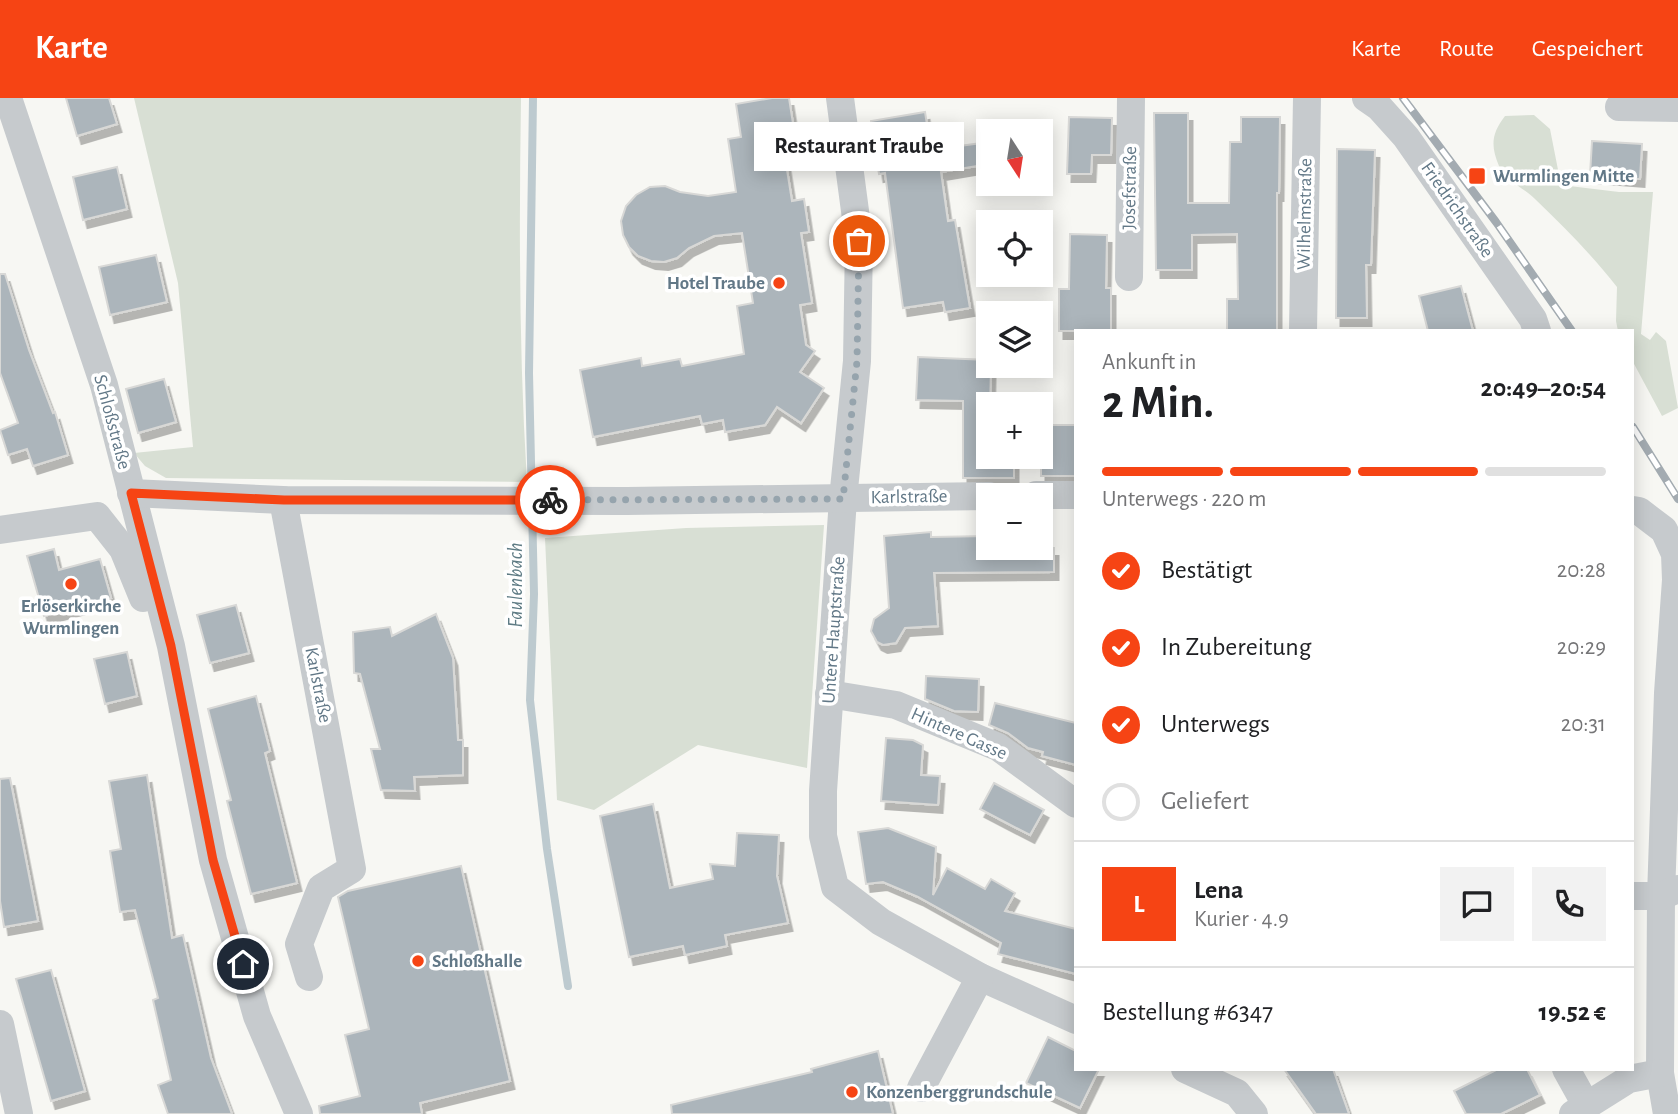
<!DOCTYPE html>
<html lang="de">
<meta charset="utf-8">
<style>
:root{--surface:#fff;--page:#f2f2f2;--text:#202124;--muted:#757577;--line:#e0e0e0;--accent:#f64414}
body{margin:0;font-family:"Alegreya Sans",sans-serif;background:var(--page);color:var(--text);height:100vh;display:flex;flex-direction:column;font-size:26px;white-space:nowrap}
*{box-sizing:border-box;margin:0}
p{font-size:23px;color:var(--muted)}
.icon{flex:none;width:38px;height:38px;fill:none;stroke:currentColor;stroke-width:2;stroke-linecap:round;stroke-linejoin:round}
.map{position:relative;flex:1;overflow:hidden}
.drawer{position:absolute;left:1074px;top:231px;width:560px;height:742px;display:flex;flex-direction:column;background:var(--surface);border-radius:0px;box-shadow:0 4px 18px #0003}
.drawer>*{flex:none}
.needle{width:46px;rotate:168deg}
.buttons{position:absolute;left:976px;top:21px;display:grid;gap:14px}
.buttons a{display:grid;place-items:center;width:77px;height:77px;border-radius:0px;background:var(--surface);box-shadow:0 4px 18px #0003;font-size:35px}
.pin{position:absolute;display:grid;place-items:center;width:60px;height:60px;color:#fff;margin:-30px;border:4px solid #fff;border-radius:50%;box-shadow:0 2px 7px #0007}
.courier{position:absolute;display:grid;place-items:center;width:70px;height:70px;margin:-35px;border:5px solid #f64414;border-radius:50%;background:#fff;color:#222;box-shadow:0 2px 9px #0007}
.bubble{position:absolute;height:49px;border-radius:0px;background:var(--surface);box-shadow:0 4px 18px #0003;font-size:23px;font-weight:700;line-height:49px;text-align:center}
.summary em{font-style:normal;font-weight:700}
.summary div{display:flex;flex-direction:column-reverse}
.summary{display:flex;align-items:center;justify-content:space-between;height:119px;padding:0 28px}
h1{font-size:46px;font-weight:700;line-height:52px}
.bar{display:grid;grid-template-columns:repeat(4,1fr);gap:10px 7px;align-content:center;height:84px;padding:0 28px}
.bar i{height:9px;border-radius:5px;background:var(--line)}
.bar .selected{background:var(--accent)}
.bar p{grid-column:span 4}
.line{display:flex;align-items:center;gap:18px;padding:0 28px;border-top:2px solid var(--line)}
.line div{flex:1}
.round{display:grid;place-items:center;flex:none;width:74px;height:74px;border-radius:0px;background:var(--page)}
ol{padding:0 28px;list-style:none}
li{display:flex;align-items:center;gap:21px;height:77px}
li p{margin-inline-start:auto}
li .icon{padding:7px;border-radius:50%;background:var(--accent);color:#fff;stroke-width:4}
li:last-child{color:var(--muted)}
li i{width:38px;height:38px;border:4px solid var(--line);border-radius:50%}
header{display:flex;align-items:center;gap:42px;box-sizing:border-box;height:98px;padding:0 35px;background:var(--accent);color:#fff}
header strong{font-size:33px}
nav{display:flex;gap:38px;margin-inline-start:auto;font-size:24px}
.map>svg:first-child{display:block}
.green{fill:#d8dfd4}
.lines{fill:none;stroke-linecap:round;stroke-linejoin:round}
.stream{stroke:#bdcacf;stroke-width:8}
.building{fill:#acb5bb;stroke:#d8d8d6;stroke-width:2;filter:url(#shadow)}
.minor{stroke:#c6cacd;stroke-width:28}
.rail-casing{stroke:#a3abb1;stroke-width:8}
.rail{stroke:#fff;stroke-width:5;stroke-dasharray:16;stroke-linecap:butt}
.done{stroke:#96a4ad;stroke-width:7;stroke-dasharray:0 12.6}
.route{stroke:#f64414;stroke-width:9}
.poi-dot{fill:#f64414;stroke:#fff;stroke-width:2.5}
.labels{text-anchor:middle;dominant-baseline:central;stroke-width:7;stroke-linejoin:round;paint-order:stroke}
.poi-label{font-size:19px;font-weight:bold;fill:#627887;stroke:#fff;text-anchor:start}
.street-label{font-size:19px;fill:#627887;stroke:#fff}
.water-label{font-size:21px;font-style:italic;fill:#5e7b84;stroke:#fff}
</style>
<header>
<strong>Karte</strong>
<nav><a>Karte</a><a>Route</a><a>Gespeichert</a></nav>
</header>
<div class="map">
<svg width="1678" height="1016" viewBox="0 0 1678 1016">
<defs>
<filter id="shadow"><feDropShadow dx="4.5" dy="8" stdDeviation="0" flood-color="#0004"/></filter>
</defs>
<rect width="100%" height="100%" fill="#f7f7f3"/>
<g class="green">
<path d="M 134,0 L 521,0 C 519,128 519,256 527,384 L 166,380 L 145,368 L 134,355 L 193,349 L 178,185 Z"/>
<path d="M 1534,17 L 1550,31 L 1561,87 L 1619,94 L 1653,94 L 1641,236 L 1650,242 L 1656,234 L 1666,243 L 1678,310 L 1662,318 L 1633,264 L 1633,233 L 1618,233 L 1616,223 L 1617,189 C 1592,157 1564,129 1535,101 C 1525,91 1504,81 1499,68 C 1490,47 1492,35 1505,18 Z"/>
<polygon points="824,427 807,670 698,647 594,712 557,702 545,440 686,430"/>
</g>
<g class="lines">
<polyline class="stream" points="533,0 529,275 534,496 530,602 547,751 568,888"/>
</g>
<g class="building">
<polygon points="66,0 109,0 117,26 77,38"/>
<polygon points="772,0 789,0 797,51 784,53 792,103 804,101 809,134 801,135 812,205 800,207 806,247 815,253 800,274 824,290 801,325 777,309 765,327 725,334 723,322 702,326 700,318 593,339 580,272 641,260 642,268 680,261 682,268 744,256 737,208 753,205 742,135 714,138 689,150 677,160 664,164 651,163 638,158 629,149 623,137 621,123 626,108 636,97 650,89 665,88 680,94 708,98 736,94 728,41 741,39 736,6"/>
<polygon points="925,14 931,52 989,44 989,66 941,74 948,123 955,122 970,210 945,214 943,204 903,210 885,75 879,76 871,23"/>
<polygon points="1154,15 1188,15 1188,105 1229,105 1230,44 1241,44 1241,19 1280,19 1279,95 1277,95 1277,233 1227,233 1227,201 1238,201 1237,136 1192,137 1192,172 1156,172"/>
<polygon points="1069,19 1112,20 1111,57 1092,57 1091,76 1067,76"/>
<polygon points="1592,43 1642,46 1640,81 1590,77"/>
<polygon points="1337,51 1375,52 1371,167 1366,167 1367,220 1336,220"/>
<polygon points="117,69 127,111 83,122 73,79"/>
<polygon points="1070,136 1107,137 1106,190 1111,190 1111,233 1059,233 1059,191 1069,191"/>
<polygon points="156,157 167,204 110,217 99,169"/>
<polygon points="0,176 5,176 29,252 53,315 55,314 68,357 33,368 27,351 8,357 0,332 18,325 0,275"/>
<polygon points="1461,188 1473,233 1428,233 1419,198"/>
<polygon points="918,259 989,262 989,268 991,268 989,359 1014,359 1014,380 963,380 963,303 916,302"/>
<polygon points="164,281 176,324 138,335 126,291"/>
<polygon points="1041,327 1075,327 1076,378 1041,378"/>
<polygon points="931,434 931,439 989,438 989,450 1054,450 1054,474 934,475 938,528 905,530 896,545 883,547 877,544 871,533 874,521 889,510 884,438"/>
<polygon points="54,451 59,472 100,461 111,500 44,518 27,458"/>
<polygon points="236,507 249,555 210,565 197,517"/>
<polygon points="436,516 453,560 458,642 463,642 463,677 414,679 415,693 381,692 371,651 380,651 360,576 354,575 353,534 390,529 392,538"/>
<polygon points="127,554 137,598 105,606 94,561"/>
<polygon points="926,578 979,581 978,614 954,613 925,601"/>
<polygon points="256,598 270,653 265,655 297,785 251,796 227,703 231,702 208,611"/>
<polygon points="995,605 1076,625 1076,667 1042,658 1043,654 1028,650 1008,635 989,627"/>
<polygon points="886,640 913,642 923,647 921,677 940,678 938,707 881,703"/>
<polygon points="147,677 172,840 183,837 211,960 232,1016 168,1016 158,987 171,982 153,902 158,900 135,812 120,814 110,753 121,751 109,683"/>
<polygon points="10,680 38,823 4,829 0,803 0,681"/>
<polygon points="994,685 1044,712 1030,737 980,711"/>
<polygon points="653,706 670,790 713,781 710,766 735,768 737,735 779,737 777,778 788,825 725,837 727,848 685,857 683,848 629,859 600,718"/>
<polygon points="888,730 936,749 933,797 947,770 985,791 991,781 1015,795 1005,813 1076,831 1076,876 998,856 1001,845 918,799 883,784 866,786 858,734"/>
<polygon points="461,768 510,983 420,1005 422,1016 320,1016 319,1008 360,998 345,937 369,931 338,799 348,793"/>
<polygon points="51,872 85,993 51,1003 16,881"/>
<polygon points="1048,939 1076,953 1076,971 1099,971 1080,1010 1026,985"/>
<polygon points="878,953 893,1016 672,1016 671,1007 812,974 811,971"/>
<polygon points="1284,971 1333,971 1349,1016 1316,1016"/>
<polygon points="1498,971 1527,971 1540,997 1501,1016 1466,1016 1454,993"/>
</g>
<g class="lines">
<g class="minor">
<polyline points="8,0 104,287 171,548 213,762 257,918 299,1016"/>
<polyline points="840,0 859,143 857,263 843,401 823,693 823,738 835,789 881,824 980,879 1076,922"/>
<polyline points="1366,0 1379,9 1406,39 1533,221 1537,233"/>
<polyline points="1619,9 1678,10"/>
<polyline points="1129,179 1131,0"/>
<polyline points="1303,233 1307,0"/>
<polyline points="131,395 283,402 627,403 989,398"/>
<polyline points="1036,397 1076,397"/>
<polyline points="283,402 352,771 321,790 299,846 309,879"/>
<polyline points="1633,412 1639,413 1664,432 1675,456 1676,482 1668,595 1661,798 1660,975 1667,1016"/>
<polyline points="0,432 97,418 123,451 143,500"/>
<polyline points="829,596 896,607 998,649 1076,706"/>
<polyline points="1633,798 1661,798 1678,791"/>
<polyline points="0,926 19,1016"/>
<polyline points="1185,971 1237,995 1254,1016"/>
<polyline points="1566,971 1586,1007"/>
<polyline points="921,990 980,879"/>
<polyline points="1573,1016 1629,981 1660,975"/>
</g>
<g class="rail-casing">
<g id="rail">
<polyline points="1403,0 1496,124 1572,233"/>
<polyline points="1633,329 1678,401"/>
</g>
</g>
<use href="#rail" class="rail"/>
</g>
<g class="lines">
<polyline class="done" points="550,402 843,401 857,263 859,143"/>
<polyline class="route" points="243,866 213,762 171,548 131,395 284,402 550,402"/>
</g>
<g class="poi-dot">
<rect x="1468" y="69" width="18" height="18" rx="3.5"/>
<circle cx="779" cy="185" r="7"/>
<circle cx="71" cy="486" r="7"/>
<circle cx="418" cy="863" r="7"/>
<circle cx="852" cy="994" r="7"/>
</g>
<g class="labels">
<g class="poi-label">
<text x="1493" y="78">Wurmlingen Mitte</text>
<text x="765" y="185" text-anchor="end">Hotel Traube</text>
<text x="71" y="508" text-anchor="middle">Erlöserkirche<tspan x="71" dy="22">Wurmlingen</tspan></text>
<text x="432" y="863">Schloßhalle</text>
<text x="866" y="994">Konzenberggrundschule</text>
</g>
<g class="street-label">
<text transform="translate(1130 90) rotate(-89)">Josefstraße</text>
<text transform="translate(1457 112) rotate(55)">Friedrichstraße</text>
<text transform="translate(1305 116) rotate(-89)">Wilhelmstraße</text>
<text transform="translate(112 324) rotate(75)">Schloßstraße</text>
<text transform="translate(909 399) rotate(-1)">Karlstraße</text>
<text transform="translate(834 532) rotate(-86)">Untere Hauptstraße</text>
<text transform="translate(318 587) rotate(79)">Karlstraße</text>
<text transform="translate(959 636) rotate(24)">Hintere Gasse</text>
</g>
<g class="water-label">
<text transform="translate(515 487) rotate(-90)">Faulenbach</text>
</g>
</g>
</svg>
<div class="buttons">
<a><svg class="needle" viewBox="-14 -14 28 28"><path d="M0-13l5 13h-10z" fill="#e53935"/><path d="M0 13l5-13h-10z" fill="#757577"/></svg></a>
<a><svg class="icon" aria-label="locate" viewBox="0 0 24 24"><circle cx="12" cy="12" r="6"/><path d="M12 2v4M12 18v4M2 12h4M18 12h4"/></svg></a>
<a><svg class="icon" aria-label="layers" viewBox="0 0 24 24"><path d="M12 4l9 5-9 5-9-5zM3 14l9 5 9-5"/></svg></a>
<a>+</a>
<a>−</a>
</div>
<div class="pin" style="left:859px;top:143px;background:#ea580c"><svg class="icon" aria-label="bag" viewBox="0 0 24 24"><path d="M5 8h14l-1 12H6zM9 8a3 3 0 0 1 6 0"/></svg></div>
<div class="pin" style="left:243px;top:866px;background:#1f2937"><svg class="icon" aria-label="home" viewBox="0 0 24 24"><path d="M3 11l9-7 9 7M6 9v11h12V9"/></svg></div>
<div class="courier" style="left:550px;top:402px"><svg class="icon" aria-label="bike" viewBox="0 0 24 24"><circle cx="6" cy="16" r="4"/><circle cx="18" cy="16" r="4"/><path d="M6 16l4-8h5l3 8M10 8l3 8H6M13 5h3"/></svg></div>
<div class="bubble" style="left:754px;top:24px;width:210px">Restaurant Traube</div>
<section class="drawer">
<div class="summary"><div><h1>2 Min.</h1><p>Ankunft in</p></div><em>20:49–20:54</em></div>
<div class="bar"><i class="selected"></i><i class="selected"></i><i class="selected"></i><i></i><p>Unterwegs · 220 m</p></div>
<ol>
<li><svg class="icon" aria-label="check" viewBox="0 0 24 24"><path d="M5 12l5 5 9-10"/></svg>Bestätigt<p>20:28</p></li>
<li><svg class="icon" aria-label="check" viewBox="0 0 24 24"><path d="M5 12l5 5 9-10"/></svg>In Zubereitung<p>20:29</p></li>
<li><svg class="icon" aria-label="check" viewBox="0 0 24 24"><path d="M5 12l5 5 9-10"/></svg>Unterwegs<p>20:31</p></li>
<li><i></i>Geliefert</li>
</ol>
<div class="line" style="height:126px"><b class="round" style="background:var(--accent);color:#fff">L</b><div><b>Lena</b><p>Kurier · 4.9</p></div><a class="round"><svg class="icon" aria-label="chat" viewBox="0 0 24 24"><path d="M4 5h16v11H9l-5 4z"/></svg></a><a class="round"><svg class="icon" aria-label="phone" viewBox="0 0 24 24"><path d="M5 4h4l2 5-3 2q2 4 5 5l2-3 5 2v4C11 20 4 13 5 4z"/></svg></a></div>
<div class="line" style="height:91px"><div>Bestellung #6347</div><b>19.52 €</b></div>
</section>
</div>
